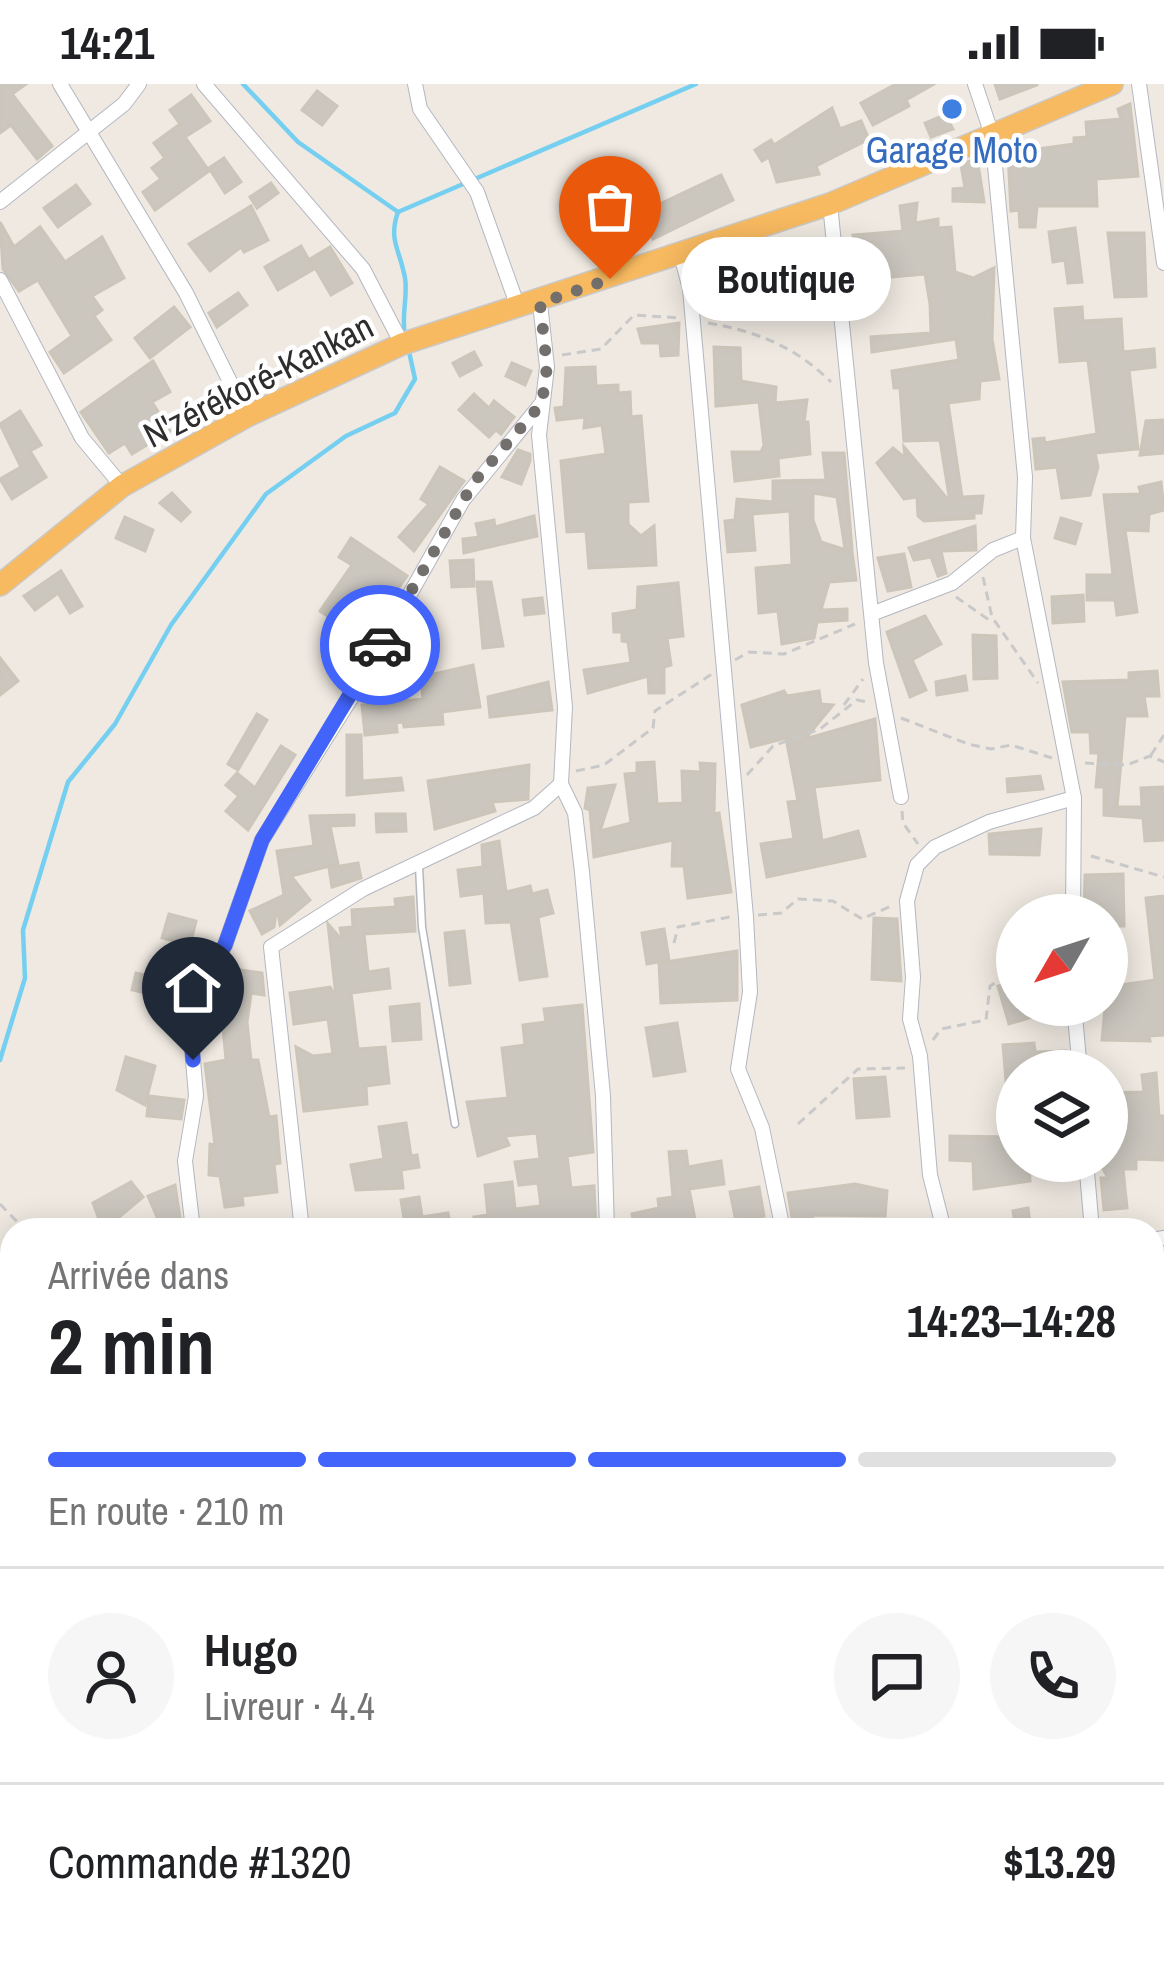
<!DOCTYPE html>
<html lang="fr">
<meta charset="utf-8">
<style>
:root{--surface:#fff;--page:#f6f6f6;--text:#202124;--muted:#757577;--line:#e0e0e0;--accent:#4264fb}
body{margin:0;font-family:"Archivo Narrow",sans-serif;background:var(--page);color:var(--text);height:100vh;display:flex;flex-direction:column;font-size:45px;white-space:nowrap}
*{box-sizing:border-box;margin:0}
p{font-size:39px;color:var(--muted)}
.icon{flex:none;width:66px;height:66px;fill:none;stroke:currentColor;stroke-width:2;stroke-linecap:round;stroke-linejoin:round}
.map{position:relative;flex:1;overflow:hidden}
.sheet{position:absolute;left:0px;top:1134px;width:1164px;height:747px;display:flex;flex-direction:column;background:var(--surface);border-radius:36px 36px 0 0;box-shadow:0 6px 30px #0003}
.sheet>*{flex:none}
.needle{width:78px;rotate:231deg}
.controls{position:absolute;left:996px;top:810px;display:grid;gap:24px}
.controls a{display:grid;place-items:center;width:132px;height:132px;border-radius:50%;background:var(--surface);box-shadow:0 6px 30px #0003;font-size:60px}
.pin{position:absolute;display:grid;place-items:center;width:102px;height:102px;color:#fff;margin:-123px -51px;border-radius:50% 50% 50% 0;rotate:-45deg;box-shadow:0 0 12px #0007}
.pin .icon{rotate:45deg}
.courier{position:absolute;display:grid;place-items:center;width:120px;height:120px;margin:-60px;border:9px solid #4264fb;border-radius:50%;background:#fff;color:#222;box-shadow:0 3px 15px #0007}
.bubble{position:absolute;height:84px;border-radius:42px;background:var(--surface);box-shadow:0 6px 30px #0003;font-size:39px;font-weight:700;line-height:84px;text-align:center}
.summary em{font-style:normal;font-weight:700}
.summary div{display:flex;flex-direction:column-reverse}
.summary{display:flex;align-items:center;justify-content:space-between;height:204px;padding:0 48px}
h1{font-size:78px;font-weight:700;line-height:90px}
.bar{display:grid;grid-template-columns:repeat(4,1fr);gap:18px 12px;align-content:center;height:144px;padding:0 48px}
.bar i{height:15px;border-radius:9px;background:var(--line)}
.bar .current{background:var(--accent)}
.bar p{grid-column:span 4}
.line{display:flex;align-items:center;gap:30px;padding:0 48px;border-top:3px solid var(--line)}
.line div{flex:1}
.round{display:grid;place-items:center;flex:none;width:126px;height:126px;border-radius:63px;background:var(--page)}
.status{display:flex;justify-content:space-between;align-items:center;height:84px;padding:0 60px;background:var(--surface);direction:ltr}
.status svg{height:33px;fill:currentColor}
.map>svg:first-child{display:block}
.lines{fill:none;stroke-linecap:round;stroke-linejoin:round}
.stream{stroke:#75cff0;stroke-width:4.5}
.building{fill:#cbc7bf;stroke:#cbc5ba;stroke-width:3}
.service-casing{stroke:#b4b7c1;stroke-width:9}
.minor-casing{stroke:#b4b7c1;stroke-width:16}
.trunk-casing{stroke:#c9c9c9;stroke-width:24}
.path{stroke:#c9c9c9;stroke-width:3;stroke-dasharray:9 6;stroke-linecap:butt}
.service{stroke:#fff;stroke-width:6}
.minor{stroke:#fff;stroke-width:14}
.trunk{stroke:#f8ba60;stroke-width:21}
.done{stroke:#726f6d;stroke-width:12;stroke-dasharray:0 21.6}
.route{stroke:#4264fb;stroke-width:15}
.shop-dot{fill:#3f7fe0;stroke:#fff;stroke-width:4.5}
.labels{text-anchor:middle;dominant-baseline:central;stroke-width:9;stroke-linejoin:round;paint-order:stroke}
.shop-label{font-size:36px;fill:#366cbe;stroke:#fff}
.street-label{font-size:36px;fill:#2e2e2e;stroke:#fff}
</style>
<div class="status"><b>14:21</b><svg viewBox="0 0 49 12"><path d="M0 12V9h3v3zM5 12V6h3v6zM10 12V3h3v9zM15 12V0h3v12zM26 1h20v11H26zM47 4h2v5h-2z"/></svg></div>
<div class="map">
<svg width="1164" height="1880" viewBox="0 0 1164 1880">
<rect width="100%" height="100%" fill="#efe9e1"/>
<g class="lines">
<g class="stream">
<polyline points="243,0 298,58 398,128"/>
<path d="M 405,252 C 401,231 408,213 405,194 C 400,166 388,156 398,128 L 696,0"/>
<polyline points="0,976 25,894 23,846 68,698 115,640 171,541 266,410 346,352 395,329 415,295 408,263"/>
<polyline points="37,1880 37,1869"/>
</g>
</g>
<g class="building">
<polygon points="0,0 26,0 12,10 52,62 37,75 11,41 0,49"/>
<polygon points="896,0 934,0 906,16 909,22 873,41 861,19"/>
<polygon points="995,0 1037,0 1037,1 1000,15"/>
<polygon points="317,7 337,22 322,41 302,26"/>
<polygon points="191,11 210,37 185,53 209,87 155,126 143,108 161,95 152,84 165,74 154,59 180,40 170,26"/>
<polygon points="1130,20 1138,92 1096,95 1097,122 1037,122 1035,143 1020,143 1019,126 1011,127 1008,69 1074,60 1074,54 1087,53 1086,38 1121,35 1118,25"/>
<polygon points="832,24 840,45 861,37 869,55 816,82 819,90 777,98 769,73 762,77 755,66 771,56 774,61"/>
<polygon points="945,31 953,45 931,53 925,39"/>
<polygon points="224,74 241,98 225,109 209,84"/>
<polygon points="977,74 984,118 953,117 953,105 965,104 961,81"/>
<polygon points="721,91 733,116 653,155 641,129"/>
<polygon points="271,99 278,109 257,124 250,113"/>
<polygon points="76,101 90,120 58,143 44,124"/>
<polygon points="917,119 915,139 938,135 938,144 951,143 955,188 973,194 994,184 992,255 999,295 980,297 979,315 948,319 962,413 983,412 981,429 974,429 974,434 924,437 918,432 917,413 904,415 877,379 893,364 905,374 904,363 950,418 940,356 904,357 900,304 894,304 892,287 959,276 956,255 872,268 871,253 931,249 930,220 925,190 859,196 853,151 903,147 900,122"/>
<polygon points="251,122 268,156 244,168 241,163 210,187 189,160"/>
<polygon points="0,138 14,163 40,143 65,178 102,153 124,194 92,212 102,226 94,232 111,256 64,289 50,268 72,252 38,196 19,207 3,185"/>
<polygon points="1075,144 1082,198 1068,199 1065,176 1053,178 1049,148"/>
<polygon points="1108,149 1144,149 1146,212 1115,213"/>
<polygon points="301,162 314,185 278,206 265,183"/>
<polygon points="330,163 352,199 331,211 310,175"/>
<polygon points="824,169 827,198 734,206 733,178"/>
<polygon points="238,209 247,221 217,243 209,229"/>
<polygon points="174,223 190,243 150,274 135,254"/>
<polygon points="1082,223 1083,237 1121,235 1123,268 1154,265 1155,283 1129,286 1138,365 1095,369 1098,383 1090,411 1062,414 1057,383 1036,385 1033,355 1044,354 1045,359 1097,350 1088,276 1060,278 1055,225"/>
<polygon points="679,239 678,271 661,272 660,259 642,259 638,245"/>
<polygon points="714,263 740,264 741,297 776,303 775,319 807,316 804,338 808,338 810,370 778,374 779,392 735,397 732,368 761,368 764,361 759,318 716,322"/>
<polygon points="474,268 481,281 460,292 453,279"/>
<polygon points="153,277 170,308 152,318 170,347 132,370 125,359 109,369 81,328"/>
<polygon points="512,279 531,287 525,301 506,292"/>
<polygon points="595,283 596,302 618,301 618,309 630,308 631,333 641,332 648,417 628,418 628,440 641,452 654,442 656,481 589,484 586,447 567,448 561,377 606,370 602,341 584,344 585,333 557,336 555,324 564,323 566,284"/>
<polygon points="474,310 489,324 494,317 514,333 501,350 496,346 489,353 459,326"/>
<polygon points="20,327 41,361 30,367 46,393 12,415 0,395 21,383 0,340"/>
<polygon points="1164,336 1164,369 1140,371 1146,337"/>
<polygon points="518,366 530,370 530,377 521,400 502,393"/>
<polygon points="823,369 844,369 852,465 845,465 837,413 813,409 813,436 821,458 852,468 856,496 829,498 821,526 847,525 847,536 817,538 814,554 782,560 778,527 759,529 756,484 792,481 790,427 752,430 755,466 728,468 725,437 735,436 737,415 773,418 773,397 826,396"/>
<polygon points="440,383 464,397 414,467 399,453 429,420 421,415"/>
<polygon points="1161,398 1164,426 1149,430 1148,447 1125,446 1137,528 1117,531 1115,516 1087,516 1087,491 1113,491 1104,411 1141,410 1139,403"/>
<polygon points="172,409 190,428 181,437 160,419"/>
<polygon points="534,432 537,452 464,469 463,455 479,453 476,440 494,436 495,443"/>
<polygon points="125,433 153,446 145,467 116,454"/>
<polygon points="1061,434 1081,440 1075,460 1055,454"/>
<polygon points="975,442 976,466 941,467 946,489 938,492 931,473 914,476 909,464"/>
<polygon points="351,454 407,492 362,555 320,527 352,481 339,473"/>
<polygon points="904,470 911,503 888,507 878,474"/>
<polygon points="473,476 474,502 452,503 450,477"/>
<polygon points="61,487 82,522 70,529 58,509 35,526 24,512"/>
<polygon points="477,498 491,498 503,562 483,564"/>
<polygon points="678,499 683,552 667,554 671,581 664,583 664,609 649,609 648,592 588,609 584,586 631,579 628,558 622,557 622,548 614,548 613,530 637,526 638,503"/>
<polygon points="1083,511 1084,537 1053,539 1052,513"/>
<polygon points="542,514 544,529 525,531 523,516"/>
<polygon points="925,532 941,560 912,576 926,606 910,613 887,548"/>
<polygon points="973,551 996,552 997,594 974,595"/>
<polygon points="0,574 18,597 0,611"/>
<polygon points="473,581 480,623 442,628 443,640 404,643 403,638 396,639 397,648 365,651 362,621 423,615 421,593"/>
<polygon points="1157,587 1159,612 1144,612 1147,632 1125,632 1117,723 1142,723 1141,704 1164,703 1164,756 1145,757 1143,734 1104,731 1104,703 1096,703 1099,669 1091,669 1090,648 1072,648 1063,598 1129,596 1129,589"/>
<polygon points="965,592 967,606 937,611 936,598"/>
<polygon points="548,598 552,626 490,633 488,613"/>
<polygon points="784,607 787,612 819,607 821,620 833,621 805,655 875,635 880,696 814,703 822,757 858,747 865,772 767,793 761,760 794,755 788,718 798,717 786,654 751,663 742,621"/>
<polygon points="257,630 267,636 238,686 228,680"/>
<polygon points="347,651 361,651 362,697 401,694 403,706 347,711"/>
<polygon points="281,662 295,671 248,746 226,727 239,712 226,701 237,689 255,704"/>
<polygon points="654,678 657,720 683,719 682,687 701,688 700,679 715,680 714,730 719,729 731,808 688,814 684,782 672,782 673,756 594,773 590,726 585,724 588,704 615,701 600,747 631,739 625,690 637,689 637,679"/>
<polygon points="529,681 528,715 492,718 495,727 435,745 428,697"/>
<polygon points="1040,692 1043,705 1008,708 1007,695"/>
<polygon points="376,730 405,730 406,747 377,748"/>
<polygon points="354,731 354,741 330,742 338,780 291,792 310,816 280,841 277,822 274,843 262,850 250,827 284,811 277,767 314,762 310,732"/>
<polygon points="1041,745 1039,771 990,770 989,750"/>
<polygon points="499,757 506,808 530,802 532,810 547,806 553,829 538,833 547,892 520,896 511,838 486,839 484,809 461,812 458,786 483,783 482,761"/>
<polygon points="358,779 361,794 332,803 329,784"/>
<polygon points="1123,790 1124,842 1107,842 1107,831 1084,831 1085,791"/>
<polygon points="1164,812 1164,951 1149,952 1150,957 1102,956 1107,903 1155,896 1146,814"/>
<polygon points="413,813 415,847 364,850 368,888 388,885 390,904 351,909 358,965 385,963 389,999 366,1002 367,1020 304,1027 296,963 313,972 333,970 328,935 294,940 290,909 330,903 336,912 328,840 343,857 340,844 353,843 352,826 396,823 395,815"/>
<polygon points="169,830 196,837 190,861 162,854"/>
<polygon points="874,834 897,835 901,897 872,895"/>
<polygon points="664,845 669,876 647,880 642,849"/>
<polygon points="464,847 470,899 450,901 445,849"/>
<polygon points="737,867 737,916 661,919 659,879"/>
<polygon points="241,886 262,889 264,911 251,909 247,938 251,976 258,976 269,1033 276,1032 280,1079 274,1080 277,1108 242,1112 243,1121 225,1123 220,1092 209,1091 210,1060 215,1061 205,980 226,976 223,943 206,940 205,917 220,889 240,891"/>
<polygon points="136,889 179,899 175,916 132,906"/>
<polygon points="1017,897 1017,921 1035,921 1039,931 1009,940 998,902"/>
<polygon points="419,920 421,955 393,957 390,923"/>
<polygon points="582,921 593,1068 567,1072 571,1104 594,1102 596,1146 476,1146 474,1133 488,1131 485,1101 512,1098 515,1125 541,1122 538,1099 519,1101 515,1078 540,1075 537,1049 505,1052 509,1061 478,1072 467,1018 508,1014 502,964 525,961 523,941 546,938 544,925"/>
<polygon points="677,939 685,987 654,992 646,944"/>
<polygon points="1034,959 1035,968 1066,967 1067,987 1017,987 1017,1020 1008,1020 1003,961"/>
<polygon points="126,973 155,982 145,1021 117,1006"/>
<polygon points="1156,989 1159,1032 1164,1032 1164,1076 1136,1075 1136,1085 1123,1085 1127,1124 1104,1126 1101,1094 1108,1094 1099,1077 1107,1077 1107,1009 1144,1008 1142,991"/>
<polygon points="885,993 889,1032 857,1034 854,995"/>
<polygon points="149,1012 184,1016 181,1035 147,1032"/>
<polygon points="406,1039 411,1072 417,1071 419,1083 401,1086 403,1104 356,1106 351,1081 384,1075 379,1043"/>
<polygon points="950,1052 1008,1053 1008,1065 1017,1064 1017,1077 1029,1077 1030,1097 974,1105 973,1077 950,1076"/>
<polygon points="686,1067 688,1083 721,1077 724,1100 689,1105 697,1146 635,1146 632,1130 659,1124 658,1115 673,1113 669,1068"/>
<polygon points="131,1098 143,1113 119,1133 124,1146 103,1146 93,1119"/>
<polygon points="855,1100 887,1107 885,1132 812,1131 814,1146 794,1146 788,1109"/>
<polygon points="175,1101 180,1134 161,1142 148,1112"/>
<polygon points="759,1103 764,1132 736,1137 730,1108"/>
<polygon points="419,1113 422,1133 448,1129 451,1146 406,1146 401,1116"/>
<polygon points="1028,1124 1031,1146 1016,1146 1013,1127"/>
<polygon points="12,1209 12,1258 0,1264 0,1216"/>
<polygon points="1161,1507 1164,1541 1152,1542 1152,1508"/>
<polygon points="12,1586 12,1643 0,1646 0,1590"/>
</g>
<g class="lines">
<g class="service-casing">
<polyline id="service" points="419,782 422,843 455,1040"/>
</g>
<g class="minor-casing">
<g id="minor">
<polyline points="60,0 186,209 247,332"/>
<polyline points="204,0 363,185 402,260"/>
<polyline points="415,0 420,25 477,108 518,223"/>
<polyline points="975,0 992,51 1025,393 1023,454 1074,714 1073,831"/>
<polyline points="1139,0 1164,179"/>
<polyline points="0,118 124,20 139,0"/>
<polyline points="830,120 876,579 901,713"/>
<polyline points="681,171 690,205 746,833 750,908 738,985 762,1044 783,1146"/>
<polyline points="0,196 82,354 122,402"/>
<polyline points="540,219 547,283 539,351 565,623 561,700 575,729 582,788 603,1012 607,1146"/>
<polyline points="874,529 952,499 993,466 1023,454"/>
<polyline points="1074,921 1080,987"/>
<polyline points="1086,1077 1092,1146"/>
<polyline points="193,1146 185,1077 196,1012 190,940 196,905 225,861 262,756 353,611 463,416 542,319"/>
<polyline points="302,1146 271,863 363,805 534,724 561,700"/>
<polyline points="944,1146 930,1091 920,972 910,935 913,893 907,817 917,781 935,763 989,738 1074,714"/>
<polyline points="1152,1156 1164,1154"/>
<polyline points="0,1279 12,1269"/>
<polyline points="1152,1589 1164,1588"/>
<polyline points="1158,1829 1163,1880"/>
<polyline points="249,1869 250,1880"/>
<polyline points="665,1869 666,1880"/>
<polyline points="818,1869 819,1880"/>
<polyline points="995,1869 996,1880"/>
</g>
</g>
<g class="trunk-casing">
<polyline id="trunk" points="0,501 122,402 247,332 402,260 830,120 1112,0"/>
</g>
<g class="path">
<path d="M 708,239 C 756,247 796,263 831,298"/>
<polyline points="562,271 601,265 634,231 681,234"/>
<polyline points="983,493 992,533 1038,599"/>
<polyline points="956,513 992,538"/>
<polyline points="735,576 749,568 784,570 855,540"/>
<polyline points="844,621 863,595"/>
<polyline points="901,634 968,660 991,665 1011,661 1052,674"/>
<polyline points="1151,671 1164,651"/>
<polyline points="1085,679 1127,681 1150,672 1164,678"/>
<polyline points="576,687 604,681 653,644 655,627 712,590"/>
<polyline points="747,691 773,662 820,645 857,616 867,618"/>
<polyline points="902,727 903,739 918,760"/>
<polyline points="1091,772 1164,793"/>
<polyline points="758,831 781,829 798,815 833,817 862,835 891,822"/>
<polyline points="674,859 678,843 730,833"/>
<polyline points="933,956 941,945 986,936 990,902 1017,885"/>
<polyline points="798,1040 858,985 905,984"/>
<polyline points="0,1120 25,1146"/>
<polyline points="1152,1194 1164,1171"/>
<polyline points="1152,1297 1163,1309"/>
<polyline points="0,1580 12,1578"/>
<polyline points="0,1781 12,1785"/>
<polyline points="449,1869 452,1880"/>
<polyline points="519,1869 519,1880"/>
</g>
<use href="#service" class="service"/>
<use href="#minor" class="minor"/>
<use href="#trunk" class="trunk"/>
</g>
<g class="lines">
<polyline class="done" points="380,561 474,398 542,319 547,283 540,219 610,195"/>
<polyline class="route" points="193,976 190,940 196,905 225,861 262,756 380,561"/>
</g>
<circle class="shop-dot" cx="952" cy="25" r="12"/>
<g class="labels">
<g class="shop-label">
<text x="952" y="66">Garage Moto</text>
</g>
<g class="street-label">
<text transform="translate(258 296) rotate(-27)">N'zérékoré-Kankan</text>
</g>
</g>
</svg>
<div class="controls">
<a><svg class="needle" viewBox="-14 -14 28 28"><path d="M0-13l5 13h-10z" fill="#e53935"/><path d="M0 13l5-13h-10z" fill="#757577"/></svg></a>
<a><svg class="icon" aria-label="layers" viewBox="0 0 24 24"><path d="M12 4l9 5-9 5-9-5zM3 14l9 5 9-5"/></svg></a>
</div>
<div class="pin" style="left:610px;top:195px;background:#ea580c"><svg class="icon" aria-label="bag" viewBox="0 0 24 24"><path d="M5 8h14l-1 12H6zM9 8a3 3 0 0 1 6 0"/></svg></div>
<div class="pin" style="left:193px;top:976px;background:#1f2937"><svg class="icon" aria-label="home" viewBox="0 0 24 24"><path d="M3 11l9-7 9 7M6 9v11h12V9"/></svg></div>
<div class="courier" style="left:380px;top:561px"><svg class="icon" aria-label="car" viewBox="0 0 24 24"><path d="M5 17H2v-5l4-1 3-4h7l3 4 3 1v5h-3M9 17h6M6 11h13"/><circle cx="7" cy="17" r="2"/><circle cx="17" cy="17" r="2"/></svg></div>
<div class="bubble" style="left:681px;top:153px;width:210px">Boutique</div>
<section class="sheet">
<div class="summary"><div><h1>2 min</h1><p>Arrivée dans</p></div><em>14:23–14:28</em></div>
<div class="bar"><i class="current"></i><i class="current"></i><i class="current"></i><i></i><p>En route · 210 m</p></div>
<div class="line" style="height:216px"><a class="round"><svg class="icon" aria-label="person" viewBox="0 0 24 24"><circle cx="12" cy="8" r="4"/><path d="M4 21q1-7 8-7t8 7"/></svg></a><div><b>Hugo</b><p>Livreur · 4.4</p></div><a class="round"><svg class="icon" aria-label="chat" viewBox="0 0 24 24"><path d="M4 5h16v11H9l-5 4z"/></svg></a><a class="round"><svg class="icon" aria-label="phone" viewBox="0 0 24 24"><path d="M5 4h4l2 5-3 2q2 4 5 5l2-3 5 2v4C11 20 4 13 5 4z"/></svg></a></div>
<div class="line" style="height:156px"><div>Commande #1320</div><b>$13.29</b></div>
</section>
</div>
